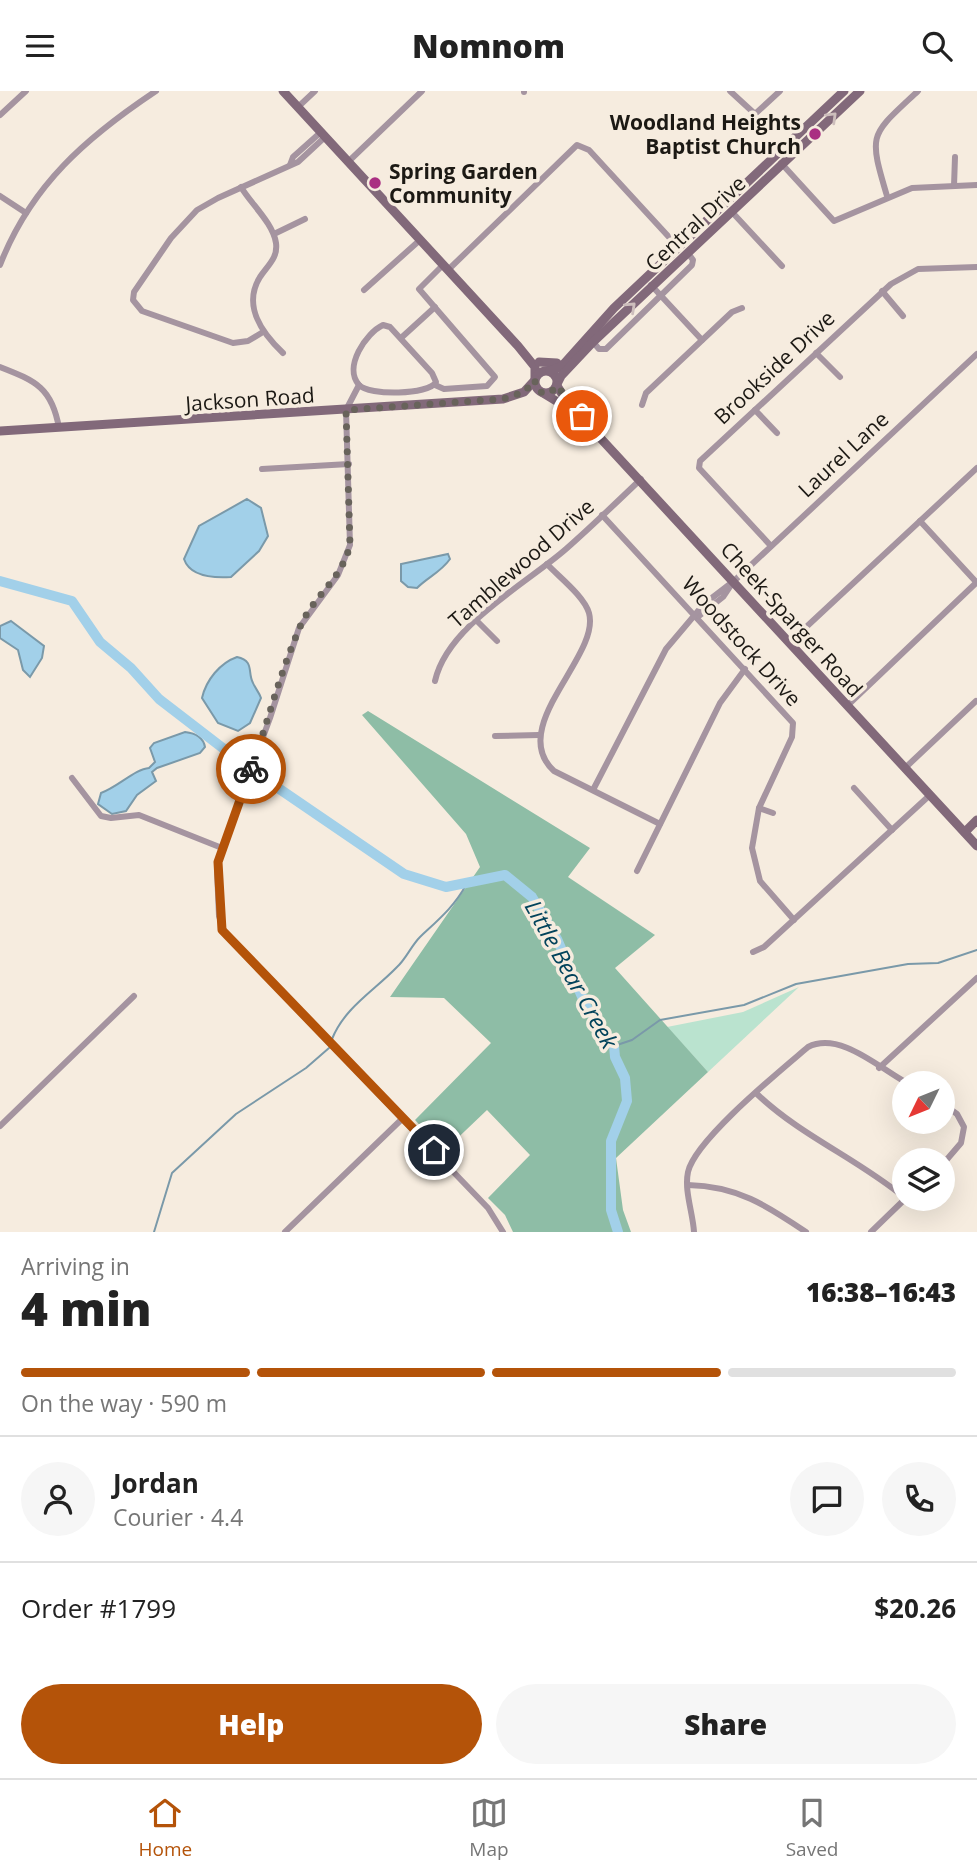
<!DOCTYPE html>
<meta charset="utf-8">
<style>
:root{--surface:#fff;--page:#f6f6f6;--text:#222;--muted:#767676;--line:#e0e0e0;--accent:#b45309}
body{margin:0;font-family:"Open Sans",sans-serif;background:var(--page);color:var(--text);height:100vh;display:flex;flex-direction:column;font-size:26px;white-space:nowrap}
*{box-sizing:border-box;margin:0}
p{font-size:23px;color:var(--muted)}
.icon{flex:none;width:38px;height:38px;fill:none;stroke:currentColor;stroke-width:2;stroke-linecap:round;stroke-linejoin:round}
.map{position:relative;height:1141px;overflow:hidden}
.details{display:flex;flex-direction:column;background:var(--surface);flex:1}
.details>*{flex:none}
.needle{width:46px;rotate:227deg}
.fabs{position:absolute;left:892px;top:980px;display:grid;gap:14px}
.fabs a{display:grid;place-items:center;width:63px;height:63px;border-radius:50%;background:var(--surface);box-shadow:0 7px 28px #0002;font-size:35px}
.pin{position:absolute;display:grid;place-items:center;width:60px;height:60px;color:#fff;margin:-30px;border:4px solid #fff;border-radius:50%;box-shadow:0 2px 7px #0007}
.courier{position:absolute;display:grid;place-items:center;width:70px;height:70px;margin:-35px;border:5px solid #b45309;border-radius:50%;background:#fff;color:#222;box-shadow:0 2px 9px #0007}
.summary em{font-style:normal;font-weight:800}
.summary div{display:flex;flex-direction:column-reverse}
.summary{display:flex;align-items:center;justify-content:space-between;height:119px;padding:0 21px}
h1{font-size:46px;font-weight:800;line-height:52px}
.bar{display:grid;grid-template-columns:repeat(4,1fr);gap:10px 7px;align-content:center;height:84px;padding:0 21px}
.bar i{height:9px;border-radius:5px;background:var(--line)}
.bar .selected{background:var(--accent)}
.bar p{grid-column:span 4}
.line{display:flex;align-items:center;gap:18px;padding:0 21px;border-top:2px solid var(--line)}
.line div{flex:1}
.round{display:grid;place-items:center;flex:none;width:74px;height:74px;border-radius:37px;background:var(--page)}
.primary-button{display:flex;gap:14px;margin-top:auto;padding:14px 21px}
.primary-button a{flex:1;height:80px;border-radius:42px;background:var(--accent);color:#fff;font-size:28px;font-weight:800;line-height:80px;text-align:center}
.primary-button a+a{background:var(--page);color:var(--text)}
header{display:flex;justify-content:space-between;align-items:center;height:91px;padding:0 21px;background:var(--surface);font-size:32px;font-weight:800}
.tabs{display:flex;justify-content:space-around;align-items:center;height:98px;border-top:2px solid var(--line);background:var(--surface);font-size:19px;color:var(--muted)}
.tabs a{display:grid;justify-items:center;gap:4px}
.tabs .selected{color:var(--accent)}
.map>svg:first-child{display:block}
.green{fill:#bae3cf}
.forest{fill:#8ebda6}
.water{fill:#a2d0e9;stroke:#7a99a9;stroke-width:2}
.lines{fill:none;stroke-linecap:round;stroke-linejoin:round}
.stream{stroke:#7a99a9;stroke-width:2}
.river{stroke:#a2d0e9;stroke-width:10}
.street{stroke:#a594a0;stroke-width:6}
.secondary{stroke:#82697a;stroke-width:9}
.oneway{stroke:#cdbebc}
.done{stroke:#68635b;stroke-width:7;stroke-dasharray:0 12.6}
.route{stroke:#b45309;stroke-width:9}
.poi-dot{fill:#aa2f82;stroke:#f6ecdf;stroke-width:2.5}
.labels{text-anchor:middle;dominant-baseline:central;stroke-width:7;stroke-linejoin:round;paint-order:stroke}
.poi-label{font-size:21px;font-weight:bold;fill:#1c1914;stroke:#f6ecdf;text-anchor:end}
.street-label{font-size:21px;fill:#1c1914;stroke:#f6ecdf}
.water-label{font-size:23px;font-style:italic;fill:#02435b;stroke:#f6ecdf}
</style>
<header><svg class="icon" aria-label="menu" viewBox="0 0 24 24"><path d="M4 6h16M4 12h16M4 18h16"/></svg>Nomnom<svg class="icon" aria-label="search" viewBox="0 0 24 24"><circle cx="10" cy="10" r="6"/><path d="M15 15l6 6"/></svg></header>
<div class="map">
<svg width="977" height="1141" viewBox="0 0 977 1141">
<rect width="100%" height="100%" fill="#f6ecdf"/>
<polygon class="green" points="799,896 708,981 667,936 743,921"/>
<polygon class="forest" points="368,620 590,757 568,786 655,844 615,877 708,981 616,1067 623,1119 631,1141 513,1141 505,1124 488,1107 530,1064 487,1019 444,1060 415,1029 491,952 444,907 390,906 480,776 466,743 362,624"/>
<g class="water">
<path d="M 247,408 L 261,417 L 268,445 L 259,460 L 231,486 C 215,487 190,486 184,468 L 199,435 Z"/>
<path d="M 448,463 L 450,468 C 441,481 428,486 417,497 L 408,496 L 401,490 L 401,473 Z"/>
<polygon points="11,530 44,555 42,567 30,586 23,579 18,559 0,547 0,535"/>
<path d="M 237,566 C 255,570 247,581 253,592 C 255,597 259,601 261,607 L 250,632 L 238,640 L 218,632 L 202,607 C 206,589 220,572 237,566 Z"/>
<path d="M 185,641 C 194,642 203,645 205,656 L 200,662 L 157,677 L 152,681 L 156,690 L 137,704 L 126,720 L 112,723 L 98,713 L 101,702 C 118,696 135,678 149,677 L 155,671 L 150,657 L 154,652 Z"/>
</g>
<g class="lines">
<g class="stream">
<path d="M 332,948 C 345,916 374,900 397,876 C 406,868 411,855 420,846 C 438,829 454,816 466,794"/>
<polyline points="614,955 632,949 660,929 744,914 796,893 908,873 938,872 977,859"/>
<polyline points="154,1141 172,1082 236,1023 306,977 329,957"/>
</g>
<g class="river">
<polyline points="0,490 72,510 100,551 131,577 159,608 250,678"/>
<polyline points="259,684 404,783 446,796 505,784 532,806 557,848 586,915 614,955 615,966 625,987 627,1010 611,1050 611,1119 618,1141"/>
</g>
<g class="street">
<polyline points="730,0 755,23 780,0"/>
<polyline points="524,1 524,0"/>
<polyline points="298,16 315,0"/>
<polyline points="0,24 26,0"/>
<polyline points="348,71 422,0"/>
<polyline points="781,72 834,130 912,97 977,94"/>
<polyline points="290,74 293,66 321,41"/>
<polyline points="954,95 955,66"/>
<path d="M 241,96 C 251,113 273,132 276,152 C 278,167 268,174 260,186 C 242,215 262,242 283,262"/>
<polyline points="0,105 26,122"/>
<path d="M 887,105 C 868,41 870,45 918,0"/>
<polyline points="731,120 782,175"/>
<polyline points="274,143 305,128"/>
<path d="M 0,174 C 31,94 87,46 156,0"/>
<polyline points="448,179 577,54 589,59 679,157"/>
<polyline points="651,194 702,249"/>
<polyline points="364,199 420,149"/>
<polyline points="882,200 903,225"/>
<path d="M 383,234 L 390,236 L 432,282 L 436,291 C 429,304 369,305 359,294 C 343,276 366,242 383,234 Z"/>
<polyline points="263,241 248,250 233,252 142,220 133,209 134,201 171,147 197,119 218,107 298,71 325,46"/>
<polyline points="401,247 435,216"/>
<polyline points="593,251 599,258 606,258 692,174 693,169 688,162"/>
<polyline points="816,262 840,286"/>
<path d="M 0,276 C 36,290 52,297 59,337"/>
<polyline points="359,294 346,319 350,454 338,484 299,537 270,627 222,757 217,779 219,825 225,843 488,1117 503,1141"/>
<polyline points="435,294 444,298 487,295 495,286 419,198 443,174"/>
<polyline points="642,314 646,302 732,221 742,217"/>
<polyline points="755,319 777,342"/>
<polyline points="262,378 349,373"/>
<polyline points="602,424 793,632 792,646 759,717 752,757 760,790 794,829"/>
<polyline points="920,430 977,492"/>
<polyline points="771,455 699,377 700,370 891,193 918,178 977,176"/>
<path d="M 547,473 C 559,486 584,505 589,522 C 601,565 506,636 554,680 L 660,733"/>
<polyline points="699,525 723,506 733,491"/>
<polyline points="477,530 497,550"/>
<polyline points="789,552 977,377"/>
<path d="M 435,590 C 447,535 526,493 566,458 C 591,436 616,412 641,388"/>
<polyline points="848,614 977,491"/>
<polyline points="495,645 539,644"/>
<polyline points="905,677 976,610"/>
<polyline points="72,687 101,725 111,727 139,724 222,757"/>
<polyline points="854,697 892,739"/>
<polyline points="593,699 666,558 704,513 734,490 977,263"/>
<polyline points="759,717 773,722"/>
<polyline points="637,780 720,612 745,578"/>
<polyline points="753,861 764,856 930,704"/>
<polyline points="879,977 977,887"/>
<path d="M 757,1003 C 801,1045 858,1068 905,1107"/>
<polyline points="943,1013 957,1023 964,1036 961,1052 943,1073"/>
<polyline points="0,1035 134,905"/>
<path d="M 688,1094 C 737,1095 766,1114 806,1141"/>
<polyline points="285,1141 403,1027"/>
<path d="M 694,1141 C 693,1122 684,1100 688,1081 C 695,1049 780,980 808,956 C 840,940 879,977 907,992"/>
<polyline points="871,1141 905,1108"/>
</g>
<g class="secondary">
<polyline points="283,0 518,255 535,276 535,287"/>
<polyline points="539,271 557,272"/>
<circle cx="546" cy="291" r="11"/>
<polyline points="550,280 562,275 614,217 844,0"/>
<polyline points="557,293 561,285 593,251 860,0"/>
<polyline points="557,295 568,312 977,755"/>
<polyline points="543,302 571,319"/>
<polyline points="0,340 503,308 524,301 535,289"/>
<polyline points="965,741 977,729"/>
</g>
</g>
<defs><path id="oneway-chevron" d="M-2-3.5L2.5 0L-2 3.5" fill="none" stroke-width="1.6" stroke-linecap="round" stroke-linejoin="round" transform="scale(1.75)"/></defs>
<g class="oneway">
<use href="#oneway-chevron" transform="translate(832 26) rotate(-44)"/>
<use href="#oneway-chevron" transform="translate(631 216) rotate(-43)"/>
</g>
<g class="lines">
<path class="done" d="M 251,678 C 268,631 280,581 300,536 C 313,505 341,490 350,454 L 346,319 L 503,308 L 524,301 L 535,289 C 535,298 541,304 550,302 L 557,295 L 582,325"/>
<polyline class="route" points="251,678 218,771 222,839 434,1059"/>
</g>
<g class="poi-dot">
<circle cx="815" cy="43" r="7"/>
<circle cx="375" cy="92" r="7"/>
</g>
<g class="labels">
<g class="poi-label">
<text x="801" y="31">Woodland Heights<tspan x="801" dy="24">Baptist Church</tspan></text>
<text x="389" y="80" text-anchor="start">Spring Garden<tspan x="389" dy="24">Community</tspan></text>
</g>
<g class="street-label">
<text transform="translate(695 132) rotate(-43)">Central Drive</text>
<text transform="translate(774 276) rotate(-43)">Brookside Drive</text>
<text transform="translate(250 308) rotate(-4)">Jackson Road</text>
<text transform="translate(843 363) rotate(-43)">Laurel Lane</text>
<text transform="translate(521 472) rotate(-41)">Tamblewood Drive</text>
<text transform="translate(792 528) rotate(48)">Cheek-Sparger Road</text>
<text transform="translate(742 550) rotate(48)">Woodstock Drive</text>
</g>
<g class="water-label">
<text transform="translate(572 883) rotate(61)">Little Bear Creek</text>
</g>
</g>
</svg>
<div class="fabs">
<a><svg class="needle" viewBox="-14 -14 28 28"><path d="M0-13l5 13h-10z" fill="#e53935"/><path d="M0 13l5-13h-10z" fill="#767676"/></svg></a>
<a><svg class="icon" aria-label="layers" viewBox="0 0 24 24"><path d="M12 4l9 5-9 5-9-5zM3 14l9 5 9-5"/></svg></a>
</div>
<div class="pin" style="left:582px;top:325px;background:#ea580c"><svg class="icon" aria-label="bag" viewBox="0 0 24 24"><path d="M5 8h14l-1 12H6zM9 8a3 3 0 0 1 6 0"/></svg></div>
<div class="pin" style="left:434px;top:1059px;background:#1f2937"><svg class="icon" aria-label="home" viewBox="0 0 24 24"><path d="M3 11l9-7 9 7M6 9v11h12V9"/></svg></div>
<div class="courier" style="left:251px;top:678px"><svg class="icon" aria-label="bike" viewBox="0 0 24 24"><circle cx="6" cy="16" r="4"/><circle cx="18" cy="16" r="4"/><path d="M6 16l4-8h5l3 8M10 8l3 8H6M13 5h3"/></svg></div>
</div>
<section class="details">
<div class="summary"><div><h1>4 min</h1><p>Arriving in</p></div><em>16:38–16:43</em></div>
<div class="bar"><i class="selected"></i><i class="selected"></i><i class="selected"></i><i></i><p>On the way · 590 m</p></div>
<div class="line" style="height:126px"><a class="round"><svg class="icon" aria-label="person" viewBox="0 0 24 24"><circle cx="12" cy="8" r="4"/><path d="M4 21q1-7 8-7t8 7"/></svg></a><div><b>Jordan</b><p>Courier · 4.4</p></div><a class="round"><svg class="icon" aria-label="chat" viewBox="0 0 24 24"><path d="M4 5h16v11H9l-5 4z"/></svg></a><a class="round"><svg class="icon" aria-label="phone" viewBox="0 0 24 24"><path d="M5 4h4l2 5-3 2q2 4 5 5l2-3 5 2v4C11 20 4 13 5 4z"/></svg></a></div>
<div class="line" style="height:91px"><div>Order #1799</div><b>$20.26</b></div>
<div class="primary-button"><a>Help</a><a>Share</a></div>
</section>
<nav class="tabs">
<a class="selected"><svg class="icon" aria-label="home" viewBox="0 0 24 24"><path d="M3 11l9-7 9 7M6 9v11h12V9"/></svg>Home</a>
<a><svg class="icon" aria-label="map" viewBox="0 0 24 24"><path d="M3 6l6-2 6 2 6-2v14l-6 2-6-2-6 2zM9 4v14M15 6v14"/></svg>Map</a>
<a><svg class="icon" aria-label="saved" viewBox="0 0 24 24"><path d="M7 4h10v16l-5-4-5 4z"/></svg>Saved</a>
</nav>
